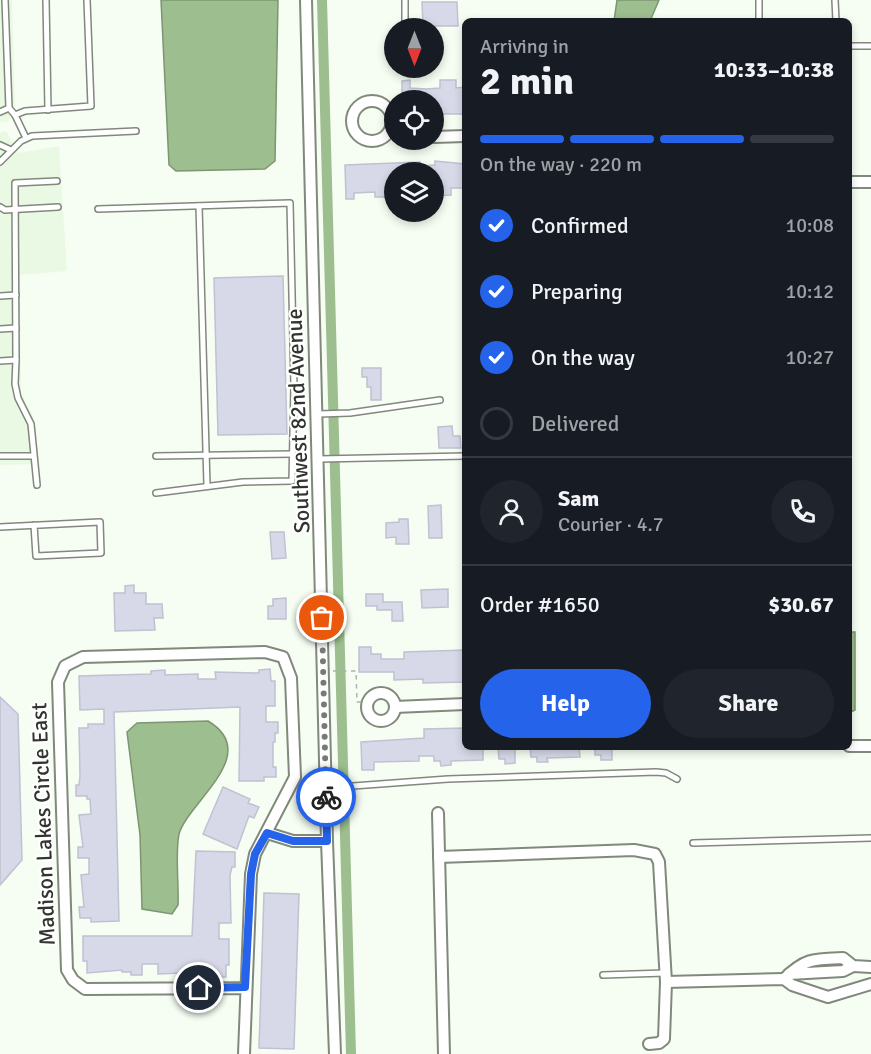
<!DOCTYPE html>
<meta charset="utf-8">
<style>
:root{--surface:#171b24;--page:#20242c;--text:#f1f3f6;--muted:#9ea1a6;--line:#363941;--accent:#2563eb}
body{margin:0;font-family:Signika,sans-serif;background:var(--page);color:var(--text);height:100vh;display:flex;flex-direction:column;font-size:22px;white-space:nowrap}
*{box-sizing:border-box;margin:0}
p{font-size:20px;color:var(--muted)}
.icon{flex:none;width:33px;height:33px;fill:none;stroke:currentColor;stroke-width:2;stroke-linecap:round;stroke-linejoin:round}
.map{position:relative;flex:1;overflow:hidden}
.side{position:absolute;left:462px;top:18px;width:390px;height:732px;display:flex;flex-direction:column;background:var(--surface);border-radius:9px;box-shadow:0 3px 9px #0003}
.side>*{flex:none}
.needle{width:39px;rotate:180deg}
.buttons{position:absolute;left:384px;top:18px;display:grid;gap:12px}
.buttons a{display:grid;place-items:center;width:60px;height:60px;border-radius:50%;background:var(--surface);box-shadow:0 3px 9px #0003;font-size:30px}
.pin{position:absolute;display:grid;place-items:center;width:51px;height:51px;color:#fff;margin:-26px;border:3px solid #fff;border-radius:50%;box-shadow:0 2px 6px #0007}
.courier{position:absolute;display:grid;place-items:center;width:60px;height:60px;margin:-30px;border:4px solid #2563eb;border-radius:50%;background:#fff;color:#222;box-shadow:0 2px 8px #0007}
.head em{font-style:normal;font-weight:700}
.head div{display:flex;flex-direction:column-reverse}
.head{display:flex;align-items:center;justify-content:space-between;height:102px;padding:0 18px}
h1{font-size:39px;font-weight:700;line-height:45px}
.bar{display:grid;grid-template-columns:repeat(4,1fr);gap:9px 6px;align-content:center;height:72px;padding:0 18px}
.bar i{height:8px;border-radius:4px;background:var(--line)}
.bar .on{background:var(--accent)}
.bar p{grid-column:span 4}
.line{display:flex;align-items:center;gap:15px;padding:0 18px;border-top:2px solid var(--line)}
.line div{flex:1}
.round{display:grid;place-items:center;flex:none;width:63px;height:63px;border-radius:32px;background:var(--page)}
ol{padding:0 18px;list-style:none}
li{display:flex;align-items:center;gap:18px;height:66px}
li p{margin-inline-start:auto}
li .icon{padding:6px;border-radius:50%;background:var(--accent);color:#fff;stroke-width:4}
li:last-child{color:var(--muted)}
li i{width:33px;height:33px;border:3px solid var(--line);border-radius:50%}
.button{display:flex;gap:12px;margin-top:auto;padding:12px 18px}
.button a{flex:1;height:69px;border-radius:36px;background:var(--accent);color:#fff;font-size:24px;font-weight:700;line-height:69px;text-align:center}
.button a+a{background:var(--page);color:var(--text)}
.map>svg:first-child{display:block}
.built{fill:#eaf9e4}
.water{fill:#9dbe8e;stroke:#7d9572;stroke-width:1.5}
.lines{fill:none;stroke-linecap:round;stroke-linejoin:round}
.canal{stroke:#9dbe8e;stroke-width:10}
.building{fill:#d7d9e9;stroke:#c0c1d1;stroke-width:1.5}
.lane-casing{stroke:#80897c;stroke-width:8}
.street-casing{stroke:#80897c;stroke-width:14}
.path{stroke:#adb4ab;stroke-width:1.5;stroke-dasharray:4.5 4.5;stroke-linecap:butt}
.lane{stroke:#fff;stroke-width:5}
.street{stroke:#fff;stroke-width:10}
.done{stroke:#767b74;stroke-width:6;stroke-dasharray:0 10.8}
.route{stroke:#2563eb;stroke-width:8}
.labels{text-anchor:middle;dominant-baseline:central;stroke-width:4.5;stroke-linejoin:round;paint-order:stroke}
.street-label{font-size:22px;fill:#31342f;stroke:#fff}
</style>
<div class="map">
<svg width="871" height="1054" viewBox="0 0 871 1054">
<rect width="100%" height="100%" fill="#f6fef3"/>
<g class="built">
<polygon points="0,0 12,0 15,107 8,122 0,122"/>
<polygon points="6,131 18,153 59,146 67,271 20,275 21,393 34,418 39,464 0,465 0,132"/>
</g>
<g class="water">
<polygon points="161,0 278,0 275,161 265,169 176,171 169,165"/>
<polygon points="617,0 659,0 650,21 614,21"/>
<polygon points="849,632 855,632 855,710 849,713"/>
<path d="M 208,721 C 263,754 188,802 179,834 C 175,853 179,885 178,905 L 172,914 L 142,909 L 140,835 L 127,732 L 137,723 Z"/>
</g>
<g class="lines">
<polyline class="canal" points="322,0 351,1054"/>
</g>
<g class="building">
<polygon points="422,2 457,2 458,26 423,26"/>
<polygon points="410,80 410,88 426,89 440,88 440,80 456,80 456,88 465,87 465,114 434,114 434,100 402,100 402,81"/>
<polygon points="435,161 465,164 465,188 451,188 451,195 436,196 436,172 394,172 394,190 391,190 391,197 375,197 375,192 354,193 354,199 346,199 345,165 420,162 420,166 435,165"/>
<polygon points="283,276 287,434 218,435 214,278"/>
<polygon points="362,368 381,368 381,400 371,400 371,387 367,387 367,377 362,377"/>
<polygon points="452,426 453,436 460,436 461,448 439,448 438,427"/>
<polygon points="441,505 442,538 429,538 428,506"/>
<polygon points="399,519 408,519 409,544 396,544 396,537 386,538 386,523 399,522"/>
<polygon points="270,532 284,532 286,558 272,559"/>
<polygon points="134,585 134,593 146,593 146,604 162,604 163,618 154,618 155,630 115,631 114,593 125,593 125,586"/>
<polygon points="448,589 448,607 422,608 421,590"/>
<polygon points="366,594 383,594 383,602 402,602 403,621 392,621 392,610 377,610 377,606 366,606"/>
<polygon points="286,598 286,619 268,619 268,606 273,606 273,599"/>
<polygon points="359,647 371,647 371,654 381,654 381,659 404,659 404,652 465,650 465,682 423,683 423,679 394,680 394,672 359,672"/>
<polygon points="270,669 271,681 275,681 275,706 266,706 266,722 278,722 278,733 275,733 275,742 273,742 273,767 276,767 276,777 264,777 264,781 239,781 240,707 114,712 119,921 91,922 91,918 80,918 79,907 84,907 81,875 89,874 89,858 78,858 78,847 83,847 79,815 91,814 90,799 87,799 87,796 76,796 76,785 79,785 80,776 79,728 88,728 88,724 104,724 104,709 80,710 79,676 151,674 151,671 165,670 165,675 198,674 198,679 216,679 215,672 259,673 259,670"/>
<polygon points="0,697 18,714 22,860 0,885"/>
<polygon points="465,728 465,747 483,747 483,760 451,761 451,765 441,766 440,761 434,761 434,756 419,756 419,761 374,762 374,770 362,770 361,742 424,738 424,729"/>
<polygon points="498,747 515,747 515,763 505,764 505,759 499,759"/>
<polygon points="530,747 579,747 580,757 547,758 548,762 537,762 537,757 531,757"/>
<polygon points="595,747 612,747 612,760 601,760 601,755 595,755"/>
<polygon points="223,787 250,799 248,803 259,807 254,818 249,816 237,849 203,834"/>
<polygon points="196,851 235,852 235,867 232,867 230,875 231,923 219,923 219,939 229,939 229,965 226,965 226,977 215,977 215,973 208,972 158,974 158,964 142,964 142,975 131,975 131,972 122,972 122,970 87,973 87,961 83,961 83,936 192,936"/>
<polygon points="264,893 299,894 294,1049 259,1048"/>
</g>
<g class="lines">
<g class="lane-casing">
<g id="lane">
<polyline points="5,0 9,108 15,115"/>
<polyline points="46,0 48,110"/>
<polyline points="405,0 405,28"/>
<polyline points="759,0 759,21"/>
<polyline points="835,0 836,21"/>
<polyline points="849,46 871,46"/>
<polyline points="0,112 9,108"/>
<polyline points="26,138 15,115 25,111 91,106 87,0"/>
<polyline points="0,145 11,150"/>
<polyline points="0,162 21,141 32,136 136,131"/>
<polyline points="199,206 207,485"/>
<polyline points="0,207 5,210 58,207"/>
<polyline points="98,209 290,203 294,386 292,481 243,482 156,493"/>
<polyline points="0,296 16,295"/>
<polyline points="0,329 16,328"/>
<polyline points="16,360 15,384 18,398 31,424 37,485"/>
<polyline points="0,361 16,360 15,183 57,181"/>
<polyline points="318,414 350,413 440,400"/>
<polyline points="0,456 33,456"/>
<polyline points="156,456 293,454"/>
<polyline points="319,459 465,456"/>
<polyline points="0,527 100,522 101,553 36,556 34,525"/>
<polyline points="326,788 448,779 656,772 666,773 677,779"/>
<polyline points="693,843 871,838"/>
<polyline points="603,975 665,973"/>
</g>
</g>
<g class="street-casing">
<g id="street">
<polyline points="306,0 327,841 335,1054"/>
<circle cx="372" cy="121" r="20"/>
<polyline points="434,137 465,136"/>
<polyline points="849,182 871,182"/>
<circle cx="381" cy="707" r="14"/>
<polyline points="395,707 465,704"/>
<polyline points="849,746 871,746"/>
<polyline points="438,813 444,1054"/>
<polyline points="267,833 293,841 327,841"/>
<polyline points="439,857 634,850 655,854 659,862 666,982 664,1039 659,1043 649,1044"/>
<polyline points="789,974 843,971 853,966"/>
<path d="M 784,979 C 805,958 814,959 843,958 L 853,966 L 871,967"/>
<polyline points="666,982 784,979 792,985 828,997 871,984"/>
<polyline points="244,1054 251,874 255,854 295,777 291,678 283,657 265,652 83,657 65,666 58,682 67,970 73,980 85,989 245,988"/>
</g>
</g>
<polyline class="path" points="333,671 356,671 357,702 361,702"/>
<use href="#lane" class="lane"/>
<use href="#street" class="street"/>
</g>
<g class="lines">
<polyline class="done" points="322,618 326,797"/>
<polyline class="route" points="199,988 245,987 251,874 255,854 267,833 293,841 327,841 326,797"/>
</g>
<g class="labels">
<g class="street-label">
<text transform="translate(298 421) rotate(-92)">Southwest 82nd Avenue</text>
<text transform="translate(43 824) rotate(-92)">Madison Lakes Circle East</text>
</g>
</g>
</svg>
<div class="buttons">
<a><svg class="needle" viewBox="-14 -14 28 28"><path d="M0-13l5 13h-10z" fill="#e53935"/><path d="M0 13l5-13h-10z" fill="#9ea1a6"/></svg></a>
<a><svg class="icon" aria-label="locate" viewBox="0 0 24 24"><circle cx="12" cy="12" r="6"/><path d="M12 2v4M12 18v4M2 12h4M18 12h4"/></svg></a>
<a><svg class="icon" aria-label="layers" viewBox="0 0 24 24"><path d="M12 4l9 5-9 5-9-5zM3 14l9 5 9-5"/></svg></a>
</div>
<div class="pin" style="left:322px;top:618px;background:#ea580c"><svg class="icon" aria-label="bag" viewBox="0 0 24 24"><path d="M5 8h14l-1 12H6zM9 8a3 3 0 0 1 6 0"/></svg></div>
<div class="pin" style="left:199px;top:988px;background:#1f2937"><svg class="icon" aria-label="home" viewBox="0 0 24 24"><path d="M3 11l9-7 9 7M6 9v11h12V9"/></svg></div>
<div class="courier" style="left:326px;top:797px"><svg class="icon" aria-label="bike" viewBox="0 0 24 24"><circle cx="6" cy="16" r="4"/><circle cx="18" cy="16" r="4"/><path d="M6 16l4-8h5l3 8M10 8l3 8H6M13 5h3"/></svg></div>
<section class="side">
<div class="head"><div><h1>2 min</h1><p>Arriving in</p></div><em>10:33–10:38</em></div>
<div class="bar"><i class="on"></i><i class="on"></i><i class="on"></i><i></i><p>On the way · 220 m</p></div>
<ol>
<li><svg class="icon" aria-label="check" viewBox="0 0 24 24"><path d="M5 12l5 5 9-10"/></svg>Confirmed<p>10:08</p></li>
<li><svg class="icon" aria-label="check" viewBox="0 0 24 24"><path d="M5 12l5 5 9-10"/></svg>Preparing<p>10:12</p></li>
<li><svg class="icon" aria-label="check" viewBox="0 0 24 24"><path d="M5 12l5 5 9-10"/></svg>On the way<p>10:27</p></li>
<li><i></i>Delivered</li>
</ol>
<div class="line" style="height:108px"><a class="round"><svg class="icon" aria-label="person" viewBox="0 0 24 24"><circle cx="12" cy="8" r="4"/><path d="M4 21q1-7 8-7t8 7"/></svg></a><div><b>Sam</b><p>Courier · 4.7</p></div><a class="round"><svg class="icon" aria-label="phone" viewBox="0 0 24 24"><path d="M5 4h4l2 5-3 2q2 4 5 5l2-3 5 2v4C11 20 4 13 5 4z"/></svg></a></div>
<div class="line" style="height:78px"><div>Order #1650</div><b>$30.67</b></div>
<div class="button"><a>Help</a><a>Share</a></div>
</section>
</div>
